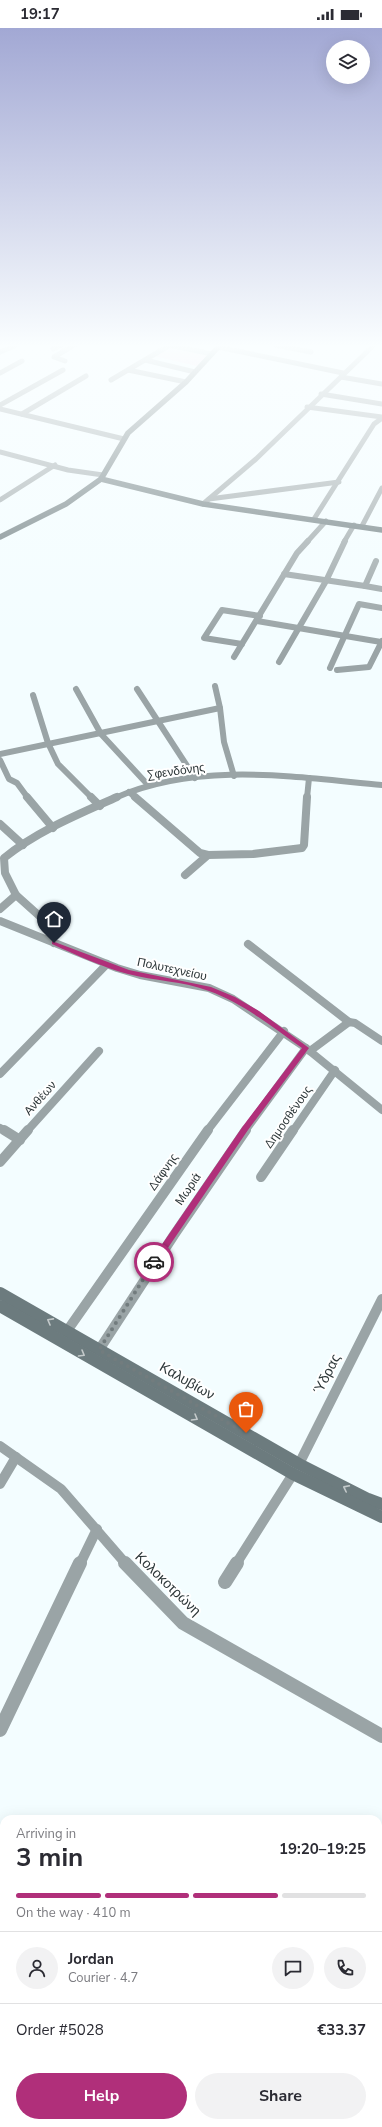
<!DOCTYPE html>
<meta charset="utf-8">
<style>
:root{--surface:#fff;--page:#f2f2f3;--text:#2b2b33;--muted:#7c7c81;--line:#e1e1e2;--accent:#b02f7a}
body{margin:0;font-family:"Nunito Sans",sans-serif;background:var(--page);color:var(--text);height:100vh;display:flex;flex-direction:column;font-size:15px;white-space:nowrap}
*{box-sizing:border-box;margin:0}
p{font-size:13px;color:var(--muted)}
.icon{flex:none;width:22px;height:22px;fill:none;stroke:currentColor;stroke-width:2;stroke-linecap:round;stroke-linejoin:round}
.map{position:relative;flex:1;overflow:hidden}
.panel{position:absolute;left:0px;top:1787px;width:382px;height:312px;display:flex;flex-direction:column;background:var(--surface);border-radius:12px 12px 0 0;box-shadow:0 4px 16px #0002}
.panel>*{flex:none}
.buttons{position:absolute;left:326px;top:12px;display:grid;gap:8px}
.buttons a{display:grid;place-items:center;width:44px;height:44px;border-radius:50%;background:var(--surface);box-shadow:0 4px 16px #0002;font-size:20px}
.pin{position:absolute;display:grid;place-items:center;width:34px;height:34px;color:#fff;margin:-41px -17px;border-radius:50% 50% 50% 0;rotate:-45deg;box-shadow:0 0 4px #0007}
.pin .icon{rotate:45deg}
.courier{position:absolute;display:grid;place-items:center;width:40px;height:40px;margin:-20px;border:3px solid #b02f7a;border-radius:50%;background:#fff;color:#222;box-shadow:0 1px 5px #0007}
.headline em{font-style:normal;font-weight:700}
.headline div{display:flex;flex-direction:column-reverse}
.headline{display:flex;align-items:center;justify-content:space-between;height:68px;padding:0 16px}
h1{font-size:26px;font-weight:700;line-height:30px}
.bar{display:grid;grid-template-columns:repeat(4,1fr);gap:6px 4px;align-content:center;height:48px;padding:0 16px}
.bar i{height:5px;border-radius:3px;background:var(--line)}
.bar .active{background:var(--accent)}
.bar p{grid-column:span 4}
.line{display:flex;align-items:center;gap:10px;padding:0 16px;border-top:1px solid var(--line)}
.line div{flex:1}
.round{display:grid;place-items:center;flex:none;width:42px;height:42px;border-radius:21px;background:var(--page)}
.primary-button{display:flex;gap:8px;margin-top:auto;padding:8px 16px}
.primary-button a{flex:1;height:46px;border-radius:24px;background:var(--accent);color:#fff;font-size:16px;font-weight:700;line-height:46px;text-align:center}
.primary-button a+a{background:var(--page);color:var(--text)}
.status{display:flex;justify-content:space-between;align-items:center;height:28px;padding:0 20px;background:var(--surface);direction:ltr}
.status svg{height:11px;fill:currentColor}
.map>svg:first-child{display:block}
.green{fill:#fdd9e9}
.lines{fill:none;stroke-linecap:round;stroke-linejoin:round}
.street-far4{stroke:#9aa4a6;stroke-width:5}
.street-far3{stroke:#9aa4a6;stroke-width:6}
.street-far2{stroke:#9aa4a6;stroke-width:8}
.street-far1{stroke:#9aa4a6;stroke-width:10}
.street{stroke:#9aa4a6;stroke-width:14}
.secondary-far1{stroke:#6c7b7e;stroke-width:5.5}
.secondary{stroke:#6c7b7e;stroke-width:12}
.oneway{stroke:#c4cacb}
.route{fill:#b02f7a}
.done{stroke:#727c7e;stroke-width:4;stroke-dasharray:0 7.2}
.labels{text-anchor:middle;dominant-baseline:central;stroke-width:4;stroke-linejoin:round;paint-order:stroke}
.street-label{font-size:12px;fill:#2d3739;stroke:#fff}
.near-street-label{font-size:14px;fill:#2d3739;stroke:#fff}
</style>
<div class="status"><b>19:17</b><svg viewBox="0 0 49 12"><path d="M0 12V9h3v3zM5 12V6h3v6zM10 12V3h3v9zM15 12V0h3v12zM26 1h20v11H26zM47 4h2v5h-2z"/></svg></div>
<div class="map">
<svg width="382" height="2099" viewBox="0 0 382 2099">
<rect width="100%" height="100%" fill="#f3fdff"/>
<polygon class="green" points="171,318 207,327 197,338 154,328"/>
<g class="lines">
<g class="street-far4">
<polyline points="169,317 212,326"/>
<polyline points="275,317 311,324"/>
<polyline points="218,319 343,345"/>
<polyline points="53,321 61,317"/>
<polyline points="0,324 17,317"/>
<polyline points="145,332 195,344"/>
<polyline points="65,333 54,329 74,317"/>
<polyline points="128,342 186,354"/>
<polyline points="0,345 22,333"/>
<polyline points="341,349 382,356"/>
<polyline points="111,352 170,317"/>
<polyline points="321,366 382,376"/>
<polyline points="0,377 63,342"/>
<polyline points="307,379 382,389"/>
<polyline points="0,381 124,411"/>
<polyline points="22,386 86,348"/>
<polyline points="0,424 68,442 103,447"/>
<polyline points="209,471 339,454"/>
<polyline points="0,472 55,437"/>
<polyline points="203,476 256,431 374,317"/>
<polyline points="314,491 374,396 382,390"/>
<polyline points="362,498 382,460"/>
<polyline points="307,514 326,493"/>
<polyline points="344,514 354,497"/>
</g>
<g class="street-far3">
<polyline points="376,533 365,558 382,561"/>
<polyline points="284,546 365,558"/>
<polyline points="257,593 381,614"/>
<polyline points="242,616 204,610 222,582 260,588"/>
<polyline points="234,629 297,525 308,513"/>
<polyline points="279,634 326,553 345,513"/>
<polyline points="330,640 359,576 382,580"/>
<polyline points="337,642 369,639 382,613"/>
<polyline points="76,661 101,706 148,757"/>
<polyline points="137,661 195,750"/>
<polyline points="33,667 48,715 58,736 92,770"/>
<polyline points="220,680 224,714 234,748"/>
<polyline points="0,726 220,680 215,658"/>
<polyline points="0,732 9,751 17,755 28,770"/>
<polyline points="129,764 136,770"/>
<path d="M 115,770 C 198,733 295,749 382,757"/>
<polyline points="307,770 309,750"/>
</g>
<g class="street-far2">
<polyline points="27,769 53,800"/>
<polyline points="91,769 100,778"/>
<polyline points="135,769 200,825 208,827"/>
<polyline points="0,796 23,817"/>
<polyline points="185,847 208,827 253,826 302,820 304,817 307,769"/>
<polyline points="16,867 45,893 54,915"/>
<path d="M 0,881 L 16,867 L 5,845 L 4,830 C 37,803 79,786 117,769"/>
<polyline points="0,893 117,940 140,947 209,960 233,971 306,1020 382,1082"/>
<polyline points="248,916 349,994"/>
<polyline points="310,1023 349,994 355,995 382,1013"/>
<polyline points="0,1046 107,936"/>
<polyline points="0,1100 5,1103"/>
<polyline points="27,1103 99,1023"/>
<polyline points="207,1103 284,1003"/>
<polyline points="245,1103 306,1020"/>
<polyline points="293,1103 335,1042"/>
</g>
<g class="street-far1">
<polyline points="4,1102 20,1112"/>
<polyline points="0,1134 28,1102"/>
<polyline points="261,1149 293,1102"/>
<polyline points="67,1303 208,1102"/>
<polyline points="99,1322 174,1207 246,1102"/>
<polyline points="0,1418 61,1461 126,1536"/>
<polyline points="299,1436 382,1271"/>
<polyline points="0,1456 16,1429"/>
<polyline points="80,1536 97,1501"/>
<polyline points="236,1536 293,1446"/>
</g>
<g class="street">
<polyline points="125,1535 183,1595 382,1708"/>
<polyline points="225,1554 237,1535"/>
<polyline points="0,1702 80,1535"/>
<polyline points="0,1981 4,1985"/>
<polyline points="132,2095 136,2099"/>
</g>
<g class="secondary-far1">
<polyline points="101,451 203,476 382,502"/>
<polyline points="0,509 66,476 101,451 128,405 186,354 220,317"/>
</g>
<g class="secondary">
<polyline points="0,1265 299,1436 368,1471 382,1476"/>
<polyline points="0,1278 293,1446 382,1489"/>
</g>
</g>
<defs><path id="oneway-chevron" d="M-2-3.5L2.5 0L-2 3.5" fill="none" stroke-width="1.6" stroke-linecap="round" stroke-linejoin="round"/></defs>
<g class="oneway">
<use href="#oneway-chevron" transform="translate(50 1293) rotate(-151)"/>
<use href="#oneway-chevron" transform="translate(82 1326) rotate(30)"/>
<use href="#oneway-chevron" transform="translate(195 1390) rotate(30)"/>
<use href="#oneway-chevron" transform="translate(346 1460) rotate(-153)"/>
</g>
<linearGradient id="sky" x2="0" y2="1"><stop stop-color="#a2a8d4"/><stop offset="0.52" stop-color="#fafeff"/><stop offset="1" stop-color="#fafeff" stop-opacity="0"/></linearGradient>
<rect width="382" height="611" fill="url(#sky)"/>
<path class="route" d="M 52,913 L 129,942 L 211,959 L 235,969 L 259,983 L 309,1020 L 248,1102 L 157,1236 L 152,1236 L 152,1231 L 243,1098 L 302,1020 C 272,999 243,975 209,963 C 183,953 154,953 128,946 C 102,939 76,927 52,916 Z"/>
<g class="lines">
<polyline class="done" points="154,1234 99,1322 246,1405"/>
</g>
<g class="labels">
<g class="street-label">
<text transform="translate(176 743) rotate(-8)">Σφενδόνης</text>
<text transform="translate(172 941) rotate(12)">Πολυτεχνείου</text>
<text transform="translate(40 1070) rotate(-48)">Ανθέων</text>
<text transform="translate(288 1089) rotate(-55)">Δημοσθένους</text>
<text transform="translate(163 1144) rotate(-55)">Δάφνης</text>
<text transform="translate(188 1161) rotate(-56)">Μωριά</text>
</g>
<g class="near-street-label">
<text transform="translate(327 1346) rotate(-63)">Ύδρας</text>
<text transform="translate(187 1353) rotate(30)">Καλυβίων</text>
<text transform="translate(168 1556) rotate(44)">Κολοκοτρώνη</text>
</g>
</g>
</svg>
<div class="buttons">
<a><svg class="icon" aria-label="layers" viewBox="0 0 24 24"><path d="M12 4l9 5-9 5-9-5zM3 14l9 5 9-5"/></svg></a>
</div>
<div class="pin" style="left:246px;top:1405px;background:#ea580c"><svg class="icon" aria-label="bag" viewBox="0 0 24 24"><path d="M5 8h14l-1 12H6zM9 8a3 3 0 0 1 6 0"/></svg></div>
<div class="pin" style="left:54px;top:915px;background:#1f2937"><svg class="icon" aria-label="home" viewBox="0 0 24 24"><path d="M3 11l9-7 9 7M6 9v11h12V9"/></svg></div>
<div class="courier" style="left:154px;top:1234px"><svg class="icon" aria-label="car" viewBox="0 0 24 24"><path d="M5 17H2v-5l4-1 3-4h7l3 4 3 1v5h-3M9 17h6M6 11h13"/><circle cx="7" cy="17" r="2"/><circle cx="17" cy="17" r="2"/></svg></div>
<section class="panel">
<div class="headline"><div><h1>3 min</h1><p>Arriving in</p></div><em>19:20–19:25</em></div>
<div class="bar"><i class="active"></i><i class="active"></i><i class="active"></i><i></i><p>On the way · 410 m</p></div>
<div class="line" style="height:72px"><a class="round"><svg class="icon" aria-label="person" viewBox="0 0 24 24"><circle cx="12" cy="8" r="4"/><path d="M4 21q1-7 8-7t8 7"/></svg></a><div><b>Jordan</b><p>Courier · 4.7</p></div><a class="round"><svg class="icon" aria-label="chat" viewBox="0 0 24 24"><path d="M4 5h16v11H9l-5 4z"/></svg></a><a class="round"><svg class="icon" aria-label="phone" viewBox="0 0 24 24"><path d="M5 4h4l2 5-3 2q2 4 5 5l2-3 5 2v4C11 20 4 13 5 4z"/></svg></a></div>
<div class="line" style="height:52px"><div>Order #5028</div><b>€33.37</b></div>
<div class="primary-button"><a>Help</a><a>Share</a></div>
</section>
</div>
